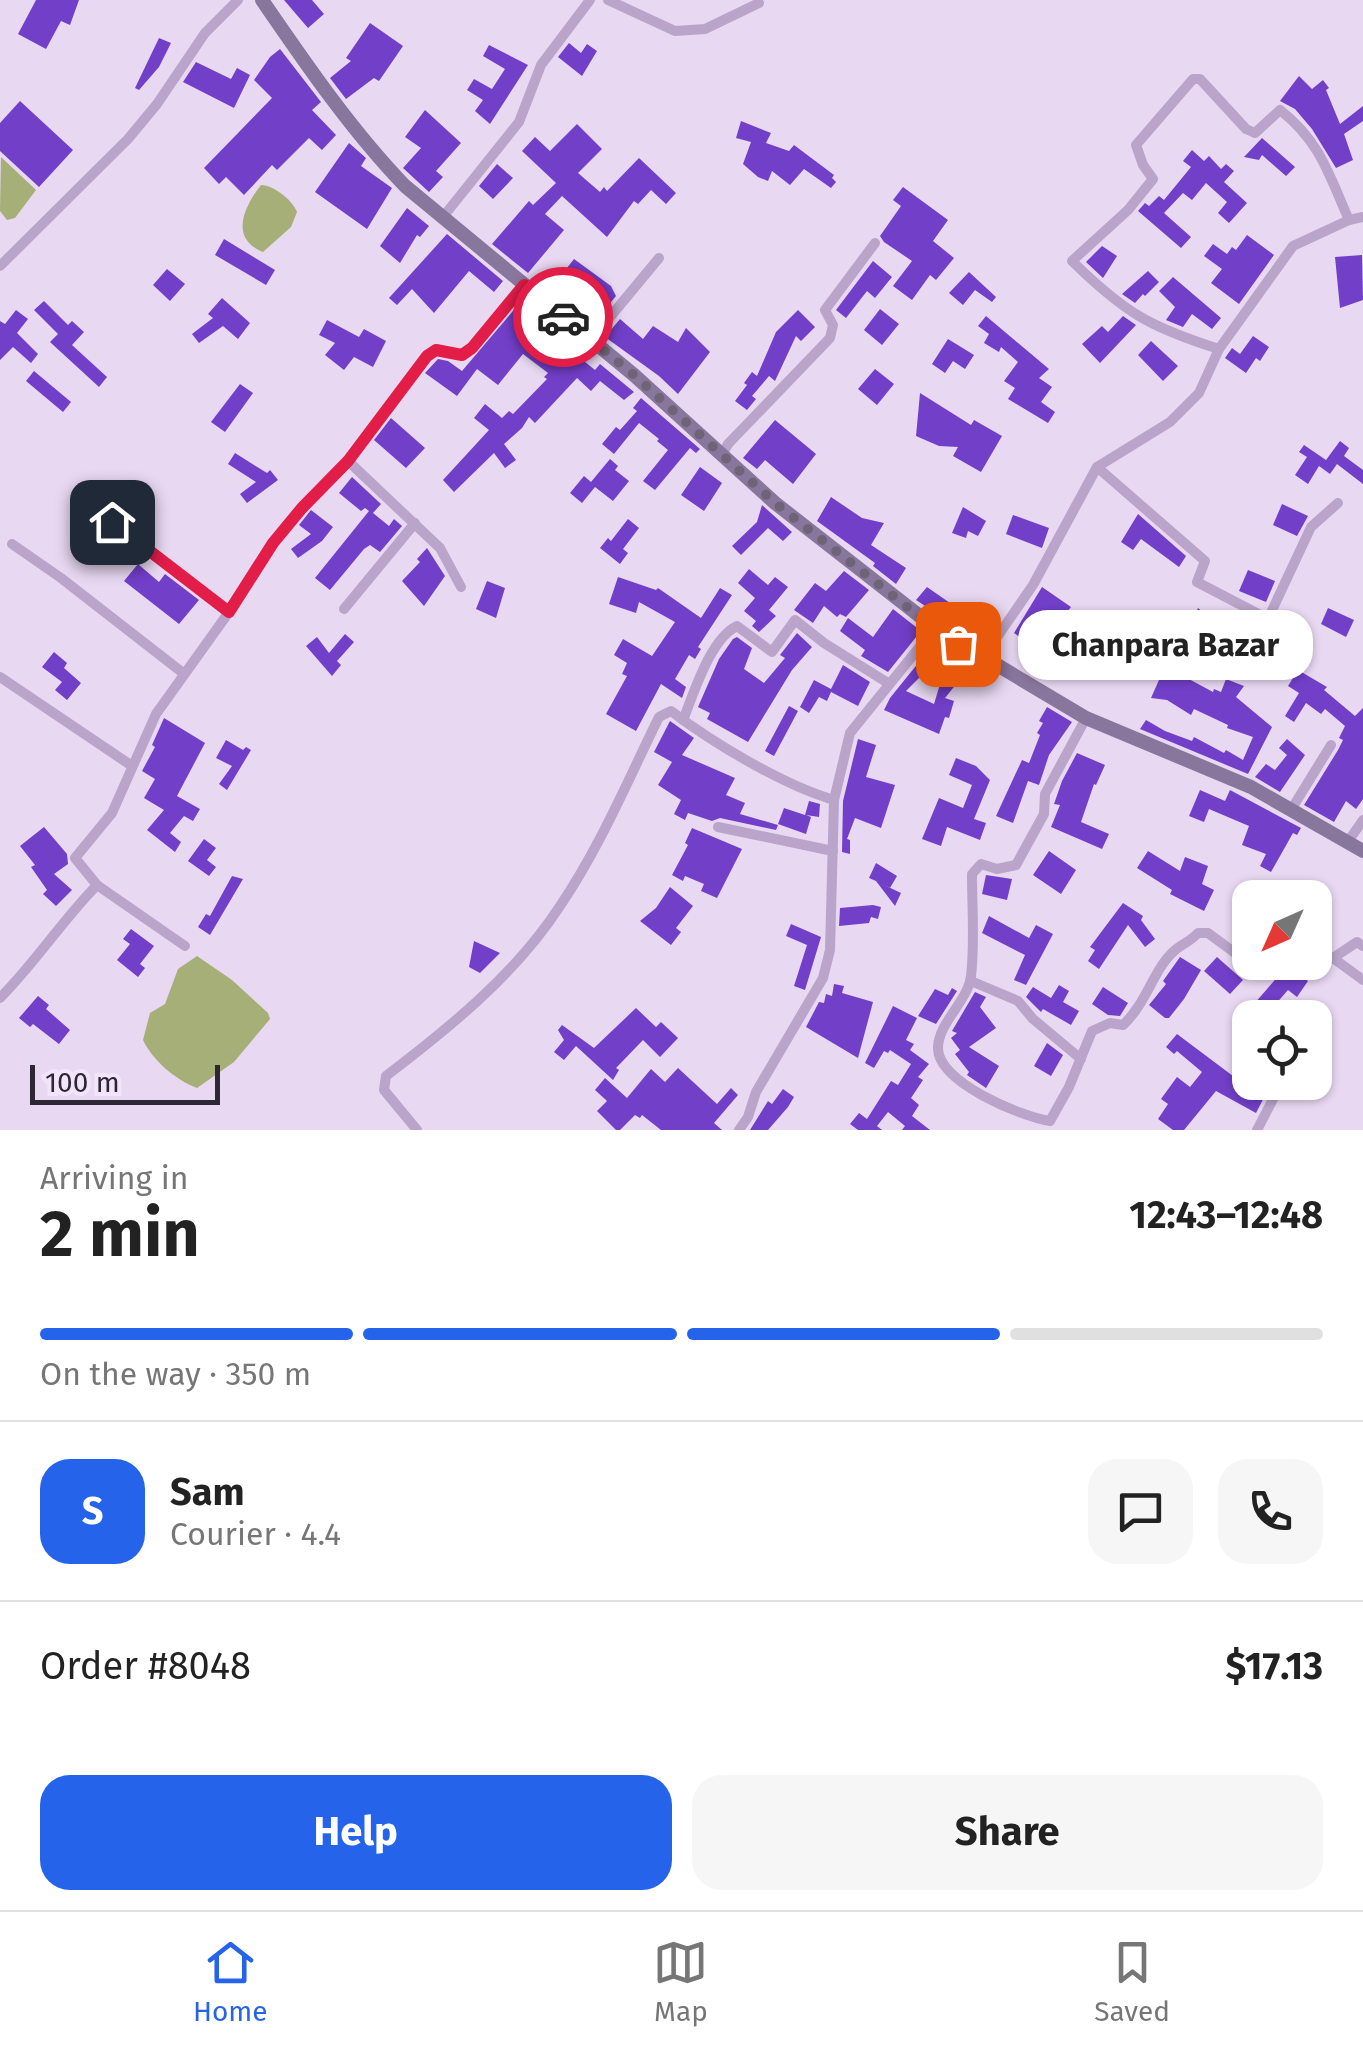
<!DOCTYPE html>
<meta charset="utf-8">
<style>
:root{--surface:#fff;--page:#f6f6f6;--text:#222;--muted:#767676;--line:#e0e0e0;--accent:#2563eb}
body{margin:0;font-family:"Fira Sans",sans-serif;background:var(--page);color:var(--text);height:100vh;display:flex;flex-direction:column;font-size:38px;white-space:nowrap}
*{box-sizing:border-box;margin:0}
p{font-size:32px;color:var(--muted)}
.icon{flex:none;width:55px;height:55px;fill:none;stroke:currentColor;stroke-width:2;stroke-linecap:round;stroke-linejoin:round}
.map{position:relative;height:1130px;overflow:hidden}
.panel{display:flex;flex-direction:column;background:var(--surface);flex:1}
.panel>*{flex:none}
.needle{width:65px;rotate:225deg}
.fabs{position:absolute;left:1232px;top:880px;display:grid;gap:20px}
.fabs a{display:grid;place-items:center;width:100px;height:100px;border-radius:20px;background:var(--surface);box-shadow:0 2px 8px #0004;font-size:50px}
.scale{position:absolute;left:30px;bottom:25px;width:190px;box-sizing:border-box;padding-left:10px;border:5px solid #2d2635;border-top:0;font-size:28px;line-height:35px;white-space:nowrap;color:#2d2635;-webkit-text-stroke:8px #f2e4f9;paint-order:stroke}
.pin{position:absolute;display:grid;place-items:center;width:85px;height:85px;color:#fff;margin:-42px;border-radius:20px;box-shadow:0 5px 15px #0006}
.courier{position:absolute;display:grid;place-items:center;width:100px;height:100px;margin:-50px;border:8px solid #e11d48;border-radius:50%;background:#fff;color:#222;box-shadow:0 2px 12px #0007}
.bubble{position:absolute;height:70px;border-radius:30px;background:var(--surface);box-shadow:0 2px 8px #0004;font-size:32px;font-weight:700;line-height:70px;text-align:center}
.summary em{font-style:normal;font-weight:700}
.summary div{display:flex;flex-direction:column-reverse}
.summary{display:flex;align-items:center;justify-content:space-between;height:170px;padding:0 40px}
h1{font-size:65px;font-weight:700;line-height:75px}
.bar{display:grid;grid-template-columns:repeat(4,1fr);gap:15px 10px;align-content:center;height:120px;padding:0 40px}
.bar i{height:12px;border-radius:8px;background:var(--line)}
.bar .selected{background:var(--accent)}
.bar p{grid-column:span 4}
.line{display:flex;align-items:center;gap:25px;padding:0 40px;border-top:2px solid var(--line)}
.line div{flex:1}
.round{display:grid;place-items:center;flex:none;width:105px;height:105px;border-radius:30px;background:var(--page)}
.cta{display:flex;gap:20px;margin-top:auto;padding:20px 40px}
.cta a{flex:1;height:115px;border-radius:30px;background:var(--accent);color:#fff;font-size:40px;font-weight:700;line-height:115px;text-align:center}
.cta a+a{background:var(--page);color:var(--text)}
.tab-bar{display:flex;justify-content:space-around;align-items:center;height:140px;border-top:2px solid var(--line);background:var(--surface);font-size:28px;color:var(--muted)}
.tab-bar a{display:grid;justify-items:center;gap:5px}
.tab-bar .selected{color:var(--accent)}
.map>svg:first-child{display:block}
.water{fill:#a6af77}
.building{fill:#723fc9;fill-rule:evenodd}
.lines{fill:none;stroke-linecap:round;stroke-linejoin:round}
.street{stroke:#baa4ca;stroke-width:10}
.secondary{stroke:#89769d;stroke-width:14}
.done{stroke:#6f6477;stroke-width:10;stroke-dasharray:0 18}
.route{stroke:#e11d48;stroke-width:12}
</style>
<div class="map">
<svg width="1363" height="1130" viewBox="0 0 1363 1130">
<rect width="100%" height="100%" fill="#e9d8f2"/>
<g class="water">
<polygon points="1,157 36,190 15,218 7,220 0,211"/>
<path d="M 261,185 C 274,185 293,201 297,212 L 291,227 L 263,252 C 229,238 244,207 261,185 Z"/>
<path d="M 197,956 L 232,980 L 268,1013 L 270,1019 L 234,1062 L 197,1088 C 176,1080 153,1061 143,1040 L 150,1013 L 165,1004 L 178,969 Z"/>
</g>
<g class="building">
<polygon points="36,0 79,0 70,25 61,21 46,49 18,34"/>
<polygon points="284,0 312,0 324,14 308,28"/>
<polygon points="370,23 403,46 379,81 374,78 346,99 330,78 351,61 346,58"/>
<polygon points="159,38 171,43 159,67 139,90 135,88"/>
<polygon points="569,43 581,53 587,44 597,51 582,76 558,57"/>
<polygon points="489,45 528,65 490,124 475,111 483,100 467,90 474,79 492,89 505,69 483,56"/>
<polygon points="280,49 321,102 312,110 336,135 322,150 309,138 277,170 272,165 244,195 226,177 219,184 204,168 272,98 254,80 270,57"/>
<polygon points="196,62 231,79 237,68 250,75 234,108 183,82"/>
<polygon points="1299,76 1312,89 1323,80 1329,88 1326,90 1340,124 1363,106 1363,121 1344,134 1353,160 1336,168 1312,129 1295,109 1280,101"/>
<polygon points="20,101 73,150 39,187 0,151 0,123"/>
<polygon points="425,110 461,143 436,171 443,177 429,192 403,168 421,148 405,137"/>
<polygon points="741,121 771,133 766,143 789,151 794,145 834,175 832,178 836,182 831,188 804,169 790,185 772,171 768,181 758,177 743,164 751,142 736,138"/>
<polygon points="577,124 602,149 578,173 600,192 604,187 607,191 639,158 676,193 666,204 651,190 638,204 634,201 607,237 562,196 545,214 564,230 528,273 492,244 529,201 533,205 556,183 522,151 535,137 550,151"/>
<polygon points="1262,138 1295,167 1286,176 1262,155 1259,160 1244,157"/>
<polygon points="349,143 366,158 361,166 392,188 367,229 315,192"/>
<polygon points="1192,150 1204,161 1209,156 1221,169 1226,164 1234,171 1224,182 1247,203 1229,223 1218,213 1227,202 1206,183 1192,200 1183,193 1164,213 1191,237 1181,248 1138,211 1145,203 1149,206 1159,196 1164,200 1191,167 1183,161"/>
<polygon points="497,164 513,178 493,199 479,186"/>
<polygon points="903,187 948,220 933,241 954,258 936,280 930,275 912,300 893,286 912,261 884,242 880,236 901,206 893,200"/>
<polygon points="407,208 429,226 420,237 417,235 400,263 380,246"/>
<polygon points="447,234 503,281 494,292 469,271 434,313 412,289 397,305 389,298"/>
<polygon points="1247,235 1274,255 1239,304 1211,283 1222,269 1204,256 1213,244 1227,254 1232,247 1236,250"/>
<polygon points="224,239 275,270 266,285 215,255"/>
<polygon points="1102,246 1117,256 1103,278 1086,262"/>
<polygon points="1362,255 1363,300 1340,308 1335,257"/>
<polygon points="574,259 611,286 616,296 594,323 563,301 581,279 567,268"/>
<polygon points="873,261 892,277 875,298 867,291 846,318 836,310"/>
<polygon points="167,269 185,284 170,301 153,285"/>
<polygon points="1148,271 1159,282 1145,296 1143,294 1135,303 1122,294"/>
<polygon points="969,272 996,297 992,302 975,290 963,305 949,293"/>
<polygon points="1173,277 1221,318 1212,329 1192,314 1183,327 1166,320 1175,307 1159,291"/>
<polygon points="222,298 250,323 238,339 223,326 199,343 192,334 213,318 208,314"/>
<polygon points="524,298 549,319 544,326 565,342 563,344 595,370 600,364 634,392 624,400 600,381 591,391 577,378 535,423 529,417 522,428 504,444 516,460 505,468 494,453 454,492 443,480 489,430 474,418 485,404 502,418 509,411 513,414 547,379 544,377 548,373 523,354 498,385 477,369 457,396 425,373 438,359 448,361 462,371"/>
<polygon points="44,301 68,325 72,321 84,332 72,345 107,377 99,387 50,342 58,334 34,310"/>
<polygon points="880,309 899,324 882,345 864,330"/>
<polygon points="16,310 28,319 17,333 38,354 31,363 13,347 0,360 0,321 5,324"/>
<polygon points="798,310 815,327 801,341 796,336 775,381 769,376 752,396 756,399 747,410 735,401 747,385 744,383 752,372 757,376 776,332"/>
<polygon points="986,316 1049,369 1039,378 1052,387 1041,402 1055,412 1048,423 1008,399 1015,388 1004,381 1018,362 1001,347 999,352 984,343 989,334 978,326"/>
<polygon points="1123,316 1136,325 1100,363 1082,344 1102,326 1108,332"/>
<polygon points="620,319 643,339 653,326 678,342 686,328 710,352 678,394 659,376 605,337"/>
<polygon points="327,320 359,337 364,329 386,341 373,367 354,357 344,370 325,355 335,343 319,335"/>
<polygon points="1253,336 1269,347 1260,361 1256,358 1246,373 1225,358 1232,348 1240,354"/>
<polygon points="948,339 974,355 965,369 953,361 945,373 932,364"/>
<polygon points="1151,341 1178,366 1163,381 1138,355"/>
<polygon points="875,369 894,384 877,405 858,389"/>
<polygon points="34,371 71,402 63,412 26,381"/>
<polygon points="240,384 253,393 225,432 211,422"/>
<polygon points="920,393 971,425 974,420 1002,436 981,472 953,456 958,447 939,446 916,436"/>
<polygon points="641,398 700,449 696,453 690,448 655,490 643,481 668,450 657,441 659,439 639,423 614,454 602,444 616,427 620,430 637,411 633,408"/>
<polygon points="391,418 425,448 406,468 374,440"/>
<polygon points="775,420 816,454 793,484 765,460 757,469 743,458"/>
<polygon points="1340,441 1349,448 1344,456 1363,470 1363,484 1337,464 1330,474 1319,466 1308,484 1295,475 1307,457 1299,452 1304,445 1326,460"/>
<polygon points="235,453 267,473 270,470 278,480 247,503 240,494 256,482 228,464"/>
<polygon points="610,459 618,466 615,470 629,481 613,501 595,487 582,503 570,493 584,476 591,482"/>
<polygon points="700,467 722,483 704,511 681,495"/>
<polygon points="352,477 381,504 373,513 389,526 394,519 402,526 380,552 370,545 364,549 330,590 315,578 369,511 365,508 361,511 339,493"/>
<polygon points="831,497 862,518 884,523 871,545 906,568 896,584 873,566 875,563 817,521"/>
<polygon points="1282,504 1308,516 1297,536 1273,525"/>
<polygon points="762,505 792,532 783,541 768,528 741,555 732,546 757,522"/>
<polygon points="963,507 986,521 978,536 968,531 966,538 952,533"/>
<polygon points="311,510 333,527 322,541 298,558 291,549 311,534 299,525"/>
<polygon points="1138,514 1186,556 1179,567 1141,539 1133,550 1121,542"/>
<polygon points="1013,515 1049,528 1042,548 1006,534"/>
<polygon points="628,519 639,528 623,549 628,553 620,564 600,548 608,538 611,541"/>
<polygon points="427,548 445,576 424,606 402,581 420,562 417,559"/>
<polygon points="138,564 159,582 165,574 199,600 179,624 124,581"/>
<polygon points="749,569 768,585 775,577 788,587 769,610 776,616 759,632 752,626 756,621 744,611 755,598 738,583"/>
<polygon points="1248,570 1275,581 1266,602 1239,591"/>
<polygon points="844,571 869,590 846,617 840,614 837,617 824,606 813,623 794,610 815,583 826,591"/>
<polygon points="618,577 656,590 658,588 701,618 720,588 732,595 698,647 701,649 695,659 689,655 675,679 686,687 682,698 661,684 636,731 606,714 627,676 622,674 627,663 614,655 623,639 652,656 675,622 639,602 636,613 609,604"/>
<polygon points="487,581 505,588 496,618 476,609"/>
<polygon points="927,587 960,610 965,603 981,616 984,611 999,619 982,643 916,600"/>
<polygon points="1042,587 1071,607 1062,619 1055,613 1045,627 1037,621 1024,640 1014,633"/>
<polygon points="1198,608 1216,624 1218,621 1241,633 1229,653 1191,625"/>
<polygon points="1328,608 1354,620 1346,637 1321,624"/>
<polygon points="893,609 921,631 888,672 861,656 865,650 840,631 848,618 873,637"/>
<polygon points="797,633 812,647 792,670 748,742 707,719 710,713 698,707 719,659 733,639 737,637 752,648 744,669 764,683 785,658 780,655"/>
<polygon points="345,634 354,642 337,661 341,665 332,676 306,646 317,637 329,653"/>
<path d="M 936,641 L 973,663 L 945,698 L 954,701 L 949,718 L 945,717 L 939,734 L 884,710 L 890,698 ZM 922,675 L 941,681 L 934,704 L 906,691 Z"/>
<polygon points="1183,641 1202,658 1187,678 1213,692 1214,689 1221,692 1226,679 1244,686 1236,697 1272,727 1248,774 1140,729 1146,720 1165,731 1192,741 1194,737 1224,753 1226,750 1243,760 1253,737 1227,728 1228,725 1194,709 1191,715 1167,700 1151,698 1170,655"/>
<polygon points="54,652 67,663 64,668 81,683 67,700 55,690 62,682 42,667"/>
<polygon points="843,665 870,682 858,706 831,692 827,701 819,697 809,713 800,707 814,680 831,689"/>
<polygon points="1298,670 1327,687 1324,690 1355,716 1363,708 1363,799 1356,809 1346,801 1334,822 1304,805 1338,750 1343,740 1339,738 1345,726 1325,709 1321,714 1306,703 1294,722 1285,716 1299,693 1288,686"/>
<polygon points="789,706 798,711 774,756 765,751"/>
<polygon points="1047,707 1072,722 1049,755 1039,785 1028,781 1013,823 996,816 1022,760 1029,763 1040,735 1037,733 1043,723 1039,721"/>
<polygon points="164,718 205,743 177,796 200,809 193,821 184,816 170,833 181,842 175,852 147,830 164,810 144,798 155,779 142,771 155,747 152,745"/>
<polygon points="670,721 694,738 682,755 735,778 726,795 745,803 740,814 778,825 776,830 720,818 712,821 688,813 685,820 674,814 681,800 658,785 672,762 654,752"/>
<polygon points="858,739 876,745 866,777 895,785 881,828 855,818 847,839 850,840 850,854 842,852 843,801"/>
<polygon points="1287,739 1305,755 1280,792 1255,777 1266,764 1275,770 1287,755 1279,748"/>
<polygon points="226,740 243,750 246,747 251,750 227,790 219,784 232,766 216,758"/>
<polygon points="1077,753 1105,765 1096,785 1094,784 1081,822 1109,834 1102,849 1051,827 1060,805 1054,804 1062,781"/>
<polygon points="956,758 976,766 990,780 974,819 986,823 980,840 947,827 941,846 922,839 939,798 963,808 972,785 949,775"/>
<polygon points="1200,790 1225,801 1230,790 1301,828 1297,835 1293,833 1271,872 1260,866 1266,854 1242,845 1249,826 1209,809 1204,822 1189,816"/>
<polygon points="809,801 820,804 819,817 806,815 811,817 806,834 778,824 784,808 805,815"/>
<polygon points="44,827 67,854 68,864 54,874 72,890 56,906 43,894 47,890 31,867 35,865 20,846"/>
<polygon points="692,828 742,849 717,898 701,891 704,884 685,876 683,881 672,875 688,845 685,843"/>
<polygon points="204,839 216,848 207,860 216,867 209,876 188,861"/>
<polygon points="1049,851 1076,870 1061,894 1033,875"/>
<polygon points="1148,851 1180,871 1185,857 1208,866 1202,884 1214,890 1204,911 1170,894 1172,890 1137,868"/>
<polygon points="876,863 897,876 890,888 882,884 901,893 895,906 876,881 869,878"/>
<polygon points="986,875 1012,879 1007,900 982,894"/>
<polygon points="232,876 243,879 210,935 198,927 206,914 210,916"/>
<polygon points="670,887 693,906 676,928 681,932 671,945 640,921 656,908"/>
<polygon points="1123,903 1143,916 1141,920 1155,939 1145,947 1128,925 1099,969 1088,961 1095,950 1090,947"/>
<polygon points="873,905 881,907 878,919 871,917 869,923 839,926 840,908"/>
<polygon points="989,916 1029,938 1036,925 1053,934 1026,985 1014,980 1025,955 982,933"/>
<polygon points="791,924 821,937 805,990 794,986 807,945 786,936"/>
<polygon points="131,929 154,946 140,964 145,968 138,977 117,960 130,944 123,939"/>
<polygon points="474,941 500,953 480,973 469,967"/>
<polygon points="1180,957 1201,970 1184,999 1169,1018 1165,1018 1149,1005 1166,984 1163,981"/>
<polygon points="1217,957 1243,980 1230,994 1204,971"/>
<polygon points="1283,964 1308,981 1297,997 1288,990 1266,1015 1254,1004 1274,981"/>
<polygon points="834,984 844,986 842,993 873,1002 858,1058 806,1027 819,1002 824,1003 826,994 832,996"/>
<polygon points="1059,985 1069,991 1063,1002 1079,1011 1071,1025 1043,1009 1041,1012 1026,997 1033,987 1051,998"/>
<polygon points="1103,987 1128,1003 1120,1016 1108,1015 1092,1004"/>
<polygon points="952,988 957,991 936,1024 918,1016 935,989 948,995"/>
<polygon points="975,992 986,997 980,1007 996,1028 969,1047 999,1066 986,1088 967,1075 969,1072 955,1054 960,1050 951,1038 957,1033 952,1031"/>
<polygon points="38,996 49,1005 46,1009 70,1030 59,1044 33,1024 30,1027 19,1018"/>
<polygon points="893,1006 917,1018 906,1040 914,1044 910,1050 929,1064 918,1077 923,1080 911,1098 919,1105 912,1116 930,1130 902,1130 905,1126 888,1112 877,1126 882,1130 858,1130 850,1124 859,1113 867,1119 891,1081 898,1085 911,1064 890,1050 888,1053 884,1051 874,1068 865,1063"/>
<polygon points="636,1008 656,1027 661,1022 678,1038 660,1057 643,1040 616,1068 619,1070 613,1080 576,1046 564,1060 554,1052 564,1040 558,1030 562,1025 594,1048"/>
<polygon points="1177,1034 1241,1082 1272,1082 1256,1113 1216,1091 1184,1130 1173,1130 1158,1119 1168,1104 1161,1099 1177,1077 1190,1087 1202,1072 1177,1051 1174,1054 1166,1047"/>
<polygon points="1047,1043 1063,1055 1051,1076 1034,1066"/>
<polygon points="678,1068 717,1104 731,1088 738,1095 714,1123 722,1130 661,1130 642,1115 640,1118 635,1115 620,1130 616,1130 597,1111 607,1101 595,1090 605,1078 627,1098 651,1069 665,1082"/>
<polygon points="783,1089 794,1097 788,1107 768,1130 750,1130 768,1101 772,1104"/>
</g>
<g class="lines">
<g class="street">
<polyline points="608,0 675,31 705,29 759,3"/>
<polyline points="443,217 519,122 541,65 590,0"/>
<polyline points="0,266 128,139 157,104 205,33 238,0"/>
<polyline points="591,340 659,258"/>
<path d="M 1219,349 C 1149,327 1124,312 1072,261 L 1128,210 L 1153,179 L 1143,165 L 1136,145 L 1193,79 L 1200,79 L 1246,129 L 1255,133 L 1280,110 C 1320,141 1329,175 1349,220"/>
<polyline points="722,455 728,444 830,338 833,325 825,310 875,243"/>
<polyline points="348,461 440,548 461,587"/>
<polyline points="1097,467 1205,561 1197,582 1268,619 1311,527 1338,503"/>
<polyline points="112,523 229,612"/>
<polyline points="12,544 61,578 183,673"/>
<polyline points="344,609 415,523"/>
<polyline points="982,659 1033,585 1097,467 1170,422 1199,393 1219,349 1293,246 1349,220 1363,217"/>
<polyline points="0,677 132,766"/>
<path d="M 1086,718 L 1045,794 L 1044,814 L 1016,865 L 997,869 L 981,864 L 972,874 C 972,908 975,943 971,976 C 968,1001 939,1022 938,1047 C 936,1082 1022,1117 1050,1121 L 1069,1087 L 1092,1031 L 1110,1023 L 1123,1025 C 1146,1004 1154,969 1173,952 C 1180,945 1190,942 1198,933 L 1208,933 L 1254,967 L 1260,962"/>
<path d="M 683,720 C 694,693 710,639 737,626 L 772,652 L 795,620 L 824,643 L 888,683"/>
<polyline points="1291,810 1331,745"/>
<polyline points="718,827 833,851"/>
<polyline points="1349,840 1363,820"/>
<polyline points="97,885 185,946"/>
<polyline points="1315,956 1333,958 1363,980"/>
<polyline points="1333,958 1357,942 1363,946"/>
<polyline points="971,981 1018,1001 1033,1019 1081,1059"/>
<path d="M 0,998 C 35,963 61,922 97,885 L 75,858 L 112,813 L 156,714 L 229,612 L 273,543 L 301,508 L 348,461 L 427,356 L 436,350 L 462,355 L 472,347 L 524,285"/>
<path d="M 417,1130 L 384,1090 L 386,1076 C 449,1028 516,974 560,906 C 600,847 628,780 659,717 L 671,711 C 713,743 783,785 834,800"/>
<polyline points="739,1130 748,1117 756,1092 823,978 830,950 834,800 850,733 935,628"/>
<polyline points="1257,1130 1282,1082"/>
</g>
<path class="secondary" d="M 262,0 C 306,64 351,130 405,186 L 634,375 L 775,503 L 935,628 L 1086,718 L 1251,787 L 1363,851"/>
</g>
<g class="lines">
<polyline class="done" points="563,317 634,375 775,503 934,628 958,644"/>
<polyline class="route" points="112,522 229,612 273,543 302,508 348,461 427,356 436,350 462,355 472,348 524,285 563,317"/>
</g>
</svg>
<div class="fabs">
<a><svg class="needle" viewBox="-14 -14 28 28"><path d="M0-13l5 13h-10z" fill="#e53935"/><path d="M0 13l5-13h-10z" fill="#767676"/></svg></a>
<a><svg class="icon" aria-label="locate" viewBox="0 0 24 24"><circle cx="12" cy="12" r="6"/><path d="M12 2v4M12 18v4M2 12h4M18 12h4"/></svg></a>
</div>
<div class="scale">100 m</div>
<div class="pin" style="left:958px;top:644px;background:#ea580c"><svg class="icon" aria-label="bag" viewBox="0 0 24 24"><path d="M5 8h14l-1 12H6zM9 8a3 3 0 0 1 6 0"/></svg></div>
<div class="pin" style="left:112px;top:522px;background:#1f2937"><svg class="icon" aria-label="home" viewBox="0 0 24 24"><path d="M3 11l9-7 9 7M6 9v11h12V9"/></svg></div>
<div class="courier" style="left:563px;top:317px"><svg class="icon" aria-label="car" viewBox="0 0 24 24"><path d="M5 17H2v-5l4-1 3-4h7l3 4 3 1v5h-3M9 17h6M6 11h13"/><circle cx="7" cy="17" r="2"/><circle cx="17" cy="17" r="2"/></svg></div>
<div class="bubble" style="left:1018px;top:610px;width:295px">Chanpara Bazar</div>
</div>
<section class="panel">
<div class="summary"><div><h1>2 min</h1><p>Arriving in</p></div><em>12:43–12:48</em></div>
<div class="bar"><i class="selected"></i><i class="selected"></i><i class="selected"></i><i></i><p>On the way · 350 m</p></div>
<div class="line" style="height:180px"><b class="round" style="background:var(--accent);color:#fff">S</b><div><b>Sam</b><p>Courier · 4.4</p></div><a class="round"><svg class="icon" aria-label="chat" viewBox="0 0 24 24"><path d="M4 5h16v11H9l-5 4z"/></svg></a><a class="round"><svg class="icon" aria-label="phone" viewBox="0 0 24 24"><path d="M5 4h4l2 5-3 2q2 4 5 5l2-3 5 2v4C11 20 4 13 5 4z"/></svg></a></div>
<div class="line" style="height:130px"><div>Order #8048</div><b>$17.13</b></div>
<div class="cta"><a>Help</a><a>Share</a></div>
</section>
<nav class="tab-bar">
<a class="selected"><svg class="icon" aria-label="home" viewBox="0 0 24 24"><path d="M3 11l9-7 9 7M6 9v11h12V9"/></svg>Home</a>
<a><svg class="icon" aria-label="map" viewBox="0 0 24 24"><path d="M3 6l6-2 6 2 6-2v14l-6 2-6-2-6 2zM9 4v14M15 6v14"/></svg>Map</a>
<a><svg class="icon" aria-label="saved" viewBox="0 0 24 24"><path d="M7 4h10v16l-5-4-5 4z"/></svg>Saved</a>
</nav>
